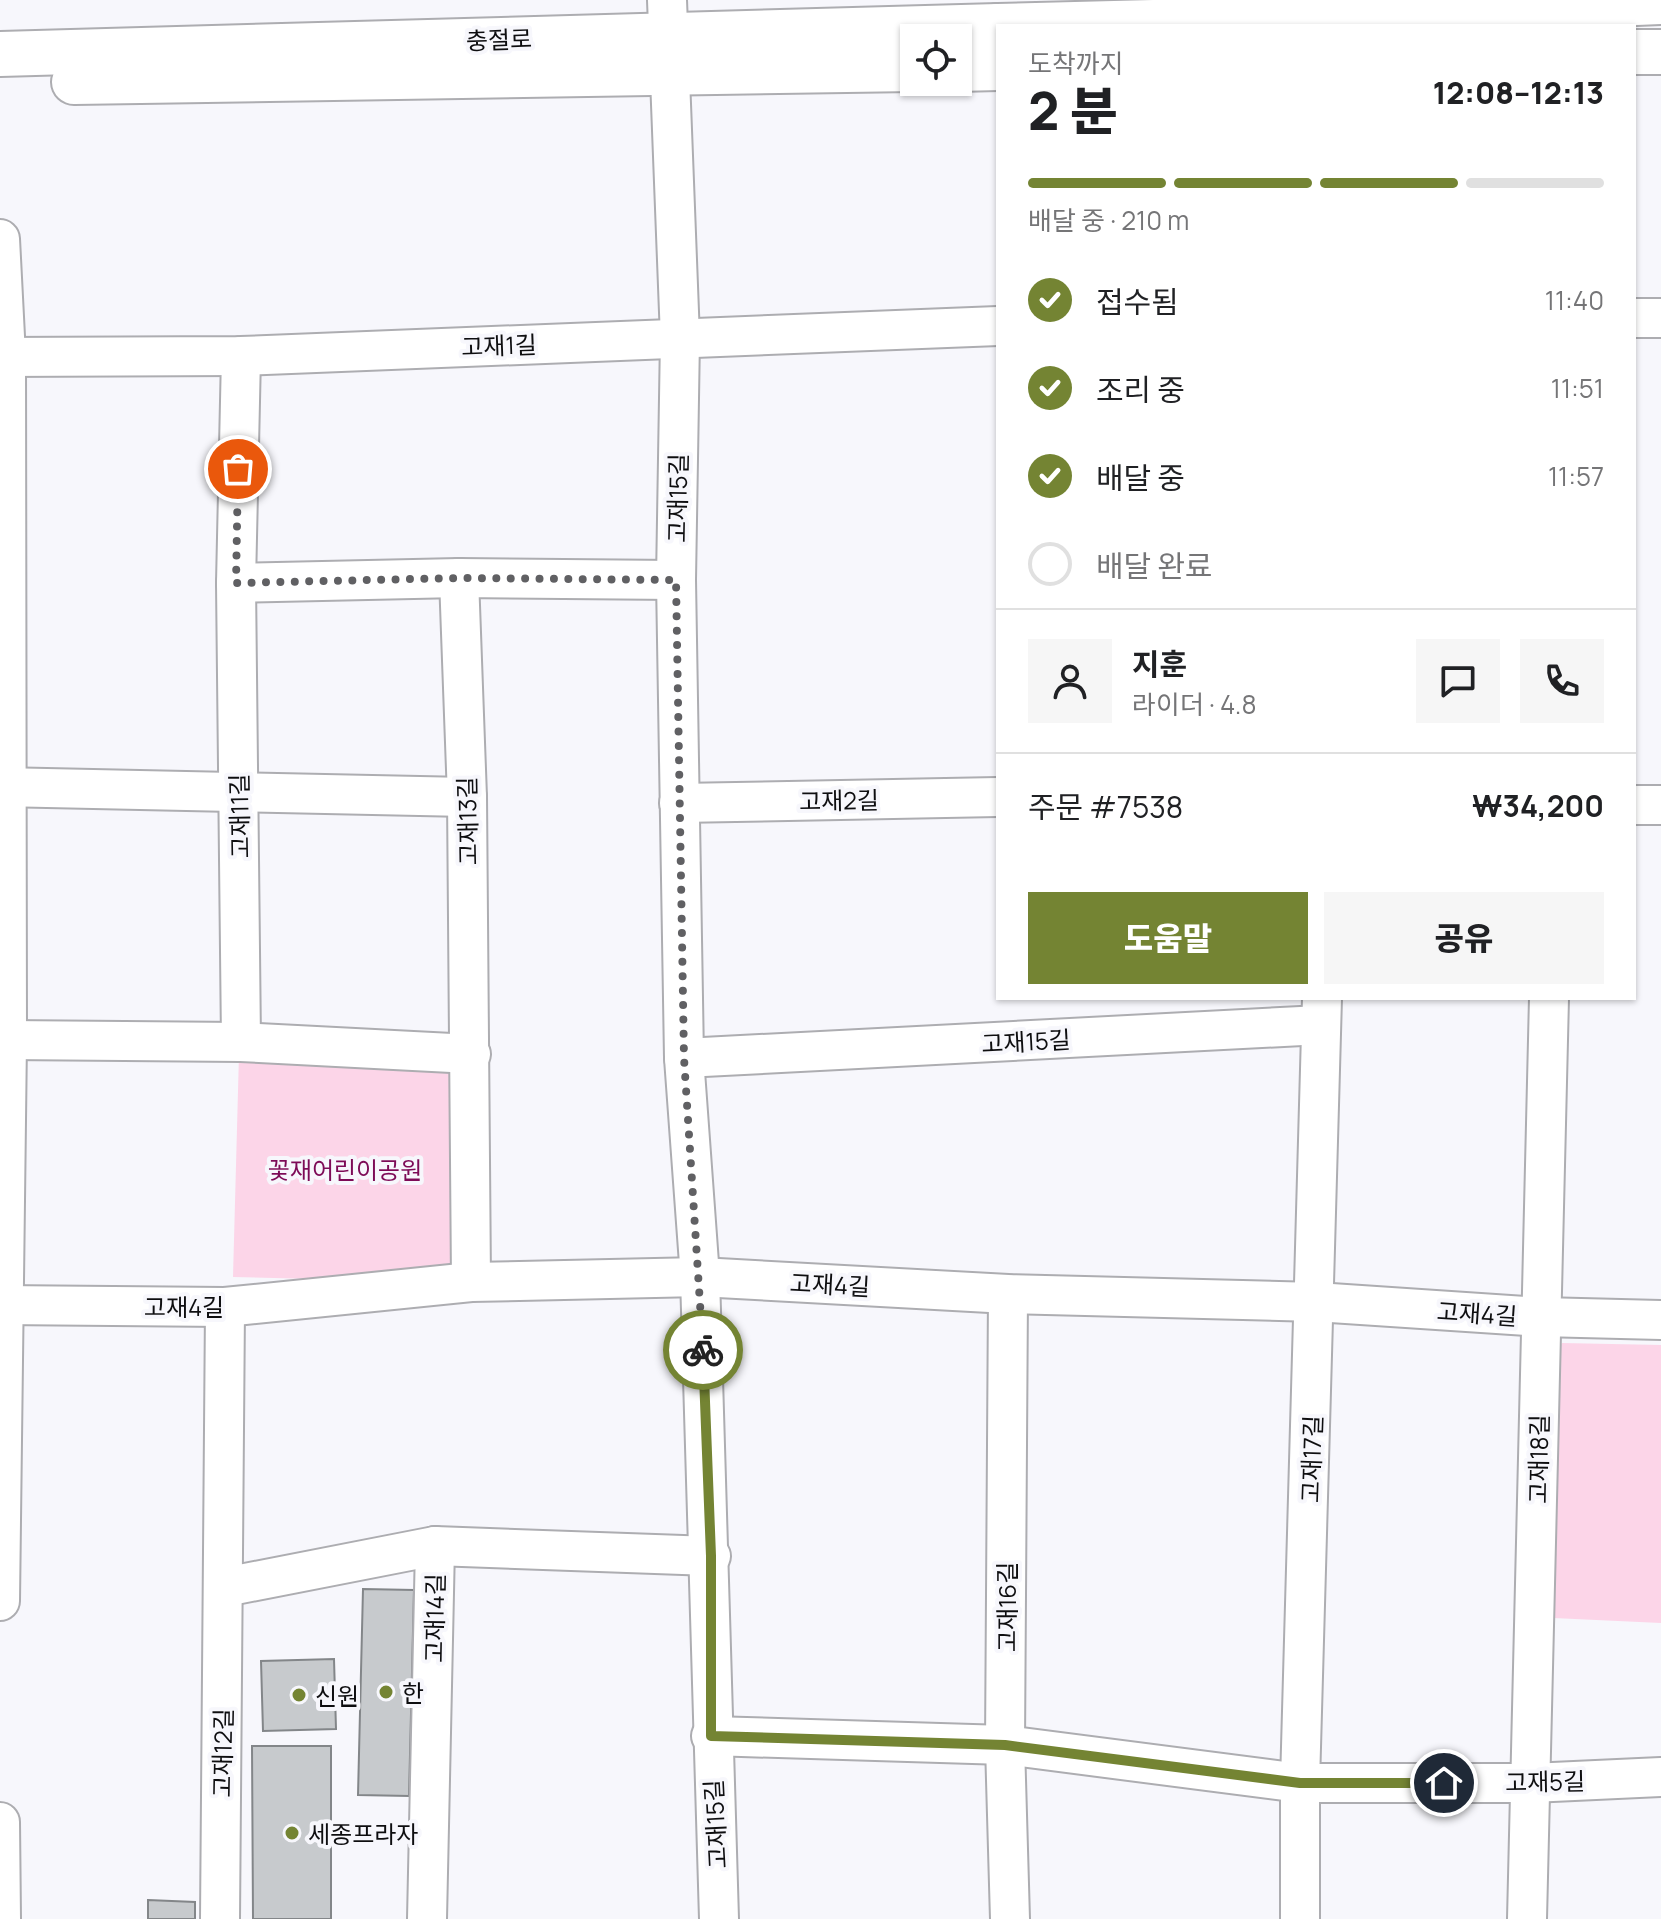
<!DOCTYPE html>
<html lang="ko">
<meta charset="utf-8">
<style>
:root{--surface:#fff;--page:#f6f6f6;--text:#202124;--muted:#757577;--line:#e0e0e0;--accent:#748433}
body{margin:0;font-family:Manrope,"Noto Sans KR",sans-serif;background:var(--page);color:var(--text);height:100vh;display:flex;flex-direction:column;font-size:30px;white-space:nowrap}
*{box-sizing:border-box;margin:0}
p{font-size:26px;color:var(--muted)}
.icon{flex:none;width:44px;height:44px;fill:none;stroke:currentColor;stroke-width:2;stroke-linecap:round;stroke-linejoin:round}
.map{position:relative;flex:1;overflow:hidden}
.panel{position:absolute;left:996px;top:24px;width:640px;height:976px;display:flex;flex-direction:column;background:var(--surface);border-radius:0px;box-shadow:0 2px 6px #0004}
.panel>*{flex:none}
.buttons{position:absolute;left:900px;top:24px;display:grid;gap:16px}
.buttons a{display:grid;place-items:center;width:72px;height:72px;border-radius:0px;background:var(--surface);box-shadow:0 2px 6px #0004;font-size:40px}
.pin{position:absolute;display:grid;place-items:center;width:68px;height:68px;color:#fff;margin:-34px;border:4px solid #fff;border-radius:50%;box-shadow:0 2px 8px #0007}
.courier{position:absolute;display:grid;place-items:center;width:80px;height:80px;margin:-40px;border:6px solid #748433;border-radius:50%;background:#fff;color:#222;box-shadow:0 2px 10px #0007}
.head em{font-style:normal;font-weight:800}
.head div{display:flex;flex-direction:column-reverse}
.head{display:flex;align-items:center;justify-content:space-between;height:136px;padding:0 32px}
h1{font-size:52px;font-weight:800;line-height:60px}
.bar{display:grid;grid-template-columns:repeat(4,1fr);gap:12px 8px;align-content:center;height:96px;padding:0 32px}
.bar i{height:10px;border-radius:6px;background:var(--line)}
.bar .active{background:var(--accent)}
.bar p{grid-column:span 4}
.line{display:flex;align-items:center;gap:20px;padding:0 32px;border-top:2px solid var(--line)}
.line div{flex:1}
.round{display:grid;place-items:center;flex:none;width:84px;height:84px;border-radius:0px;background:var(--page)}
ol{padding:0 32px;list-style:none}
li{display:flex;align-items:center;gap:24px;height:88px}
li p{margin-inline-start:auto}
li .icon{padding:8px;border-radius:50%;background:var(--accent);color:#fff;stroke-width:4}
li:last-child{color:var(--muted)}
li i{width:44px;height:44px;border:4px solid var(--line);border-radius:50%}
.cta{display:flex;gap:16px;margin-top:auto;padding:16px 32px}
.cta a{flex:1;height:92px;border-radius:0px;background:var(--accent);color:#fff;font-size:32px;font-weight:800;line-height:92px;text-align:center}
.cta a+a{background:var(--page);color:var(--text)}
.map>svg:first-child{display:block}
.green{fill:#fcd5e8}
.building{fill:#c7cacd;stroke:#838689;stroke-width:2}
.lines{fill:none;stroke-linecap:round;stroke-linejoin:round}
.minor-casing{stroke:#adadb1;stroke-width:42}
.tertiary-casing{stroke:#adadb1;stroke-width:48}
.minor{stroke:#fff;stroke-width:38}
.tertiary{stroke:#fff;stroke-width:44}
.done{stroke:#606063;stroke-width:8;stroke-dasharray:0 14.4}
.route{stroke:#748433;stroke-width:10}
.poi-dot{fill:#748433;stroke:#f7f7fc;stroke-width:3}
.labels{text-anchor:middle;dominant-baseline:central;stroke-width:8;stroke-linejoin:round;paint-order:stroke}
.street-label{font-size:24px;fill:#0e0e10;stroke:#f7f7fc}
.park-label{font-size:24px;fill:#7d0b57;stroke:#f7f7fc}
.poi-label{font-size:24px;fill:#0e0e10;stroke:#f7f7fc;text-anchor:start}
</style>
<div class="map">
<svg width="1661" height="1919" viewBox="0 0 1661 1919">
<rect width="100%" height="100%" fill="#f7f7fc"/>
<g class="green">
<polygon points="239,1054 441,1062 457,1074 455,1261 434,1282 233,1277"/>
<polygon points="1562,1343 1661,1345 1661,1623 1553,1618 1555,1356"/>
</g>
<g class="building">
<polygon points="363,1589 414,1590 409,1796 358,1795"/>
<polygon points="334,1659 336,1729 263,1731 261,1661"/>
<polygon points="252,1746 331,1746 331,1919 253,1919"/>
<polygon points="148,1900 195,1902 195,1919 148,1919"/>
</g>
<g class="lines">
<g class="minor-casing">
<g id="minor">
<polyline points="667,0 680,338 676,580 684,1058 700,1277 719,1919"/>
<polyline points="0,239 6,356 7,1040 0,1601"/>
<polyline points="1634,318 1661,318"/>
<polyline points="241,356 236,583 241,1042"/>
<polyline points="0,357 241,356 998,326"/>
<polyline points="459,578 467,797 471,1282"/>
<polyline points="236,583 459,578 676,580"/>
<polyline points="0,787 467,797"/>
<polyline points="679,803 998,797"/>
<polyline points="1634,805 1661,805"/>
<polyline points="7,1040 241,1042 471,1054"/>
<polyline points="684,1058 1321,1025"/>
<polyline points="1008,1294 1005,1745 1010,1919"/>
<polyline points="0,1305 225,1307 471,1282 700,1277 1008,1294 1316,1302 1541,1317 1661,1320"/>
<polyline points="225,1587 435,1546 711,1556"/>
<polyline points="711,1736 1005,1745 1300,1783 1531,1783 1661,1777"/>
<polyline points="0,1822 1,1919"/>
<polyline points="220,1919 225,1307"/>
<polyline points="427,1919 435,1546"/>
<polyline points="1300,1919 1300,1783 1322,998"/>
<polyline points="1527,1919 1549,998"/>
</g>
</g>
<g class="tertiary-casing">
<g id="tertiary">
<polyline points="998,26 1231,20 1661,2"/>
<polyline points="1634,52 1661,52"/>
<polyline points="0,54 998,26"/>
<polyline points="958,69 998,68"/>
<polyline points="74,82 914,69"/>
</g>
</g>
<use href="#minor" class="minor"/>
<use href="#tertiary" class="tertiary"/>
</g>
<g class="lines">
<polyline class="done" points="238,469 236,583 459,578 676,580 684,1058 703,1350"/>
<polyline class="route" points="703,1350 711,1556 711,1736 1005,1745 1300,1783 1444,1783"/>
</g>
<g class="poi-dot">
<circle cx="386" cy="1692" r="8"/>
<circle cx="299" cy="1695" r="8"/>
<circle cx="292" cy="1833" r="8"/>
</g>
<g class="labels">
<g class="street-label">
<text transform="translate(499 39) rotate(-2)">충절로</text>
<text transform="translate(499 345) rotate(-2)">고재1길</text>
<text transform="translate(677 498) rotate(-89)">고재15길</text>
<text transform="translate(839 800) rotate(-1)">고재2길</text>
<text transform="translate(239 816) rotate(-91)">고재11길</text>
<text transform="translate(467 821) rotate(-91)">고재13길</text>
<text transform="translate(1026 1041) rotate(-3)">고재15길</text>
<text transform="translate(830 1284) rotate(3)">고재4길</text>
<text x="184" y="1306">고재4길</text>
<text transform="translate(1477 1313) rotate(4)">고재4길</text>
<text transform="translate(1311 1459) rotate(-88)">고재17길</text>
<text transform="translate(1538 1459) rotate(-89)">고재18길</text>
<text transform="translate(1006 1607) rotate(-90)">고재16길</text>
<text transform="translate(434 1618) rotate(-89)">고재14길</text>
<text transform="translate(222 1753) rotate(-89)">고재12길</text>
<text transform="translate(1545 1781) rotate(-1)">고재5길</text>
<text transform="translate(715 1824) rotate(-93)">고재15길</text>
</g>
<g class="park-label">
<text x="345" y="1169">꽃재어린이공원</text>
</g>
<g class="poi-label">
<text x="402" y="1692">한</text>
<text x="315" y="1695">신원</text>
<text x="308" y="1833">세종프라자</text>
</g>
</g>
</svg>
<div class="buttons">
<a><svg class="icon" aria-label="locate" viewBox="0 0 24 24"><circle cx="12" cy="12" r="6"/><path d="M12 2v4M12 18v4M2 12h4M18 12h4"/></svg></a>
</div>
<div class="pin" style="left:238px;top:469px;background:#ea580c"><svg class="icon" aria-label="bag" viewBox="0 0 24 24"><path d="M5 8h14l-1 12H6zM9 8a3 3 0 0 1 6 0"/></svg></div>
<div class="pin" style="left:1444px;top:1783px;background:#1f2937"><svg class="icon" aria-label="home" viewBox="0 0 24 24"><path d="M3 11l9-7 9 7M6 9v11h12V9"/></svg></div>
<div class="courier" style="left:703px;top:1350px"><svg class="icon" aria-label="bike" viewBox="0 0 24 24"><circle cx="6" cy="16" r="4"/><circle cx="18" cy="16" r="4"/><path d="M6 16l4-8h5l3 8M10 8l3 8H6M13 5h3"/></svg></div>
<section class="panel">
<div class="head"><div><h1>2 분</h1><p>도착까지</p></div><em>12:08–12:13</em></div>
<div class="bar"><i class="active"></i><i class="active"></i><i class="active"></i><i></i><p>배달 중 · 210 m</p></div>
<ol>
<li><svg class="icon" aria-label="check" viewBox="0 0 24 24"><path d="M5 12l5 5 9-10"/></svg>접수됨<p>11:40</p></li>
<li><svg class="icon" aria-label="check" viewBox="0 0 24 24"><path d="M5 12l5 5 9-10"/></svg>조리 중<p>11:51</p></li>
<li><svg class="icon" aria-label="check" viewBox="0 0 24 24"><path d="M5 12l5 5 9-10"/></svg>배달 중<p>11:57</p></li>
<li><i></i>배달 완료</li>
</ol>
<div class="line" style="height:144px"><a class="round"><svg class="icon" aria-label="person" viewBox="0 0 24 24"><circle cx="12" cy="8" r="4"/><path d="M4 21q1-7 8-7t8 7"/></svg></a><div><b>지훈</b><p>라이더 · 4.8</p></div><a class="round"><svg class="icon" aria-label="chat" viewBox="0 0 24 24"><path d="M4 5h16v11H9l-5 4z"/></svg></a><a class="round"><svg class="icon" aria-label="phone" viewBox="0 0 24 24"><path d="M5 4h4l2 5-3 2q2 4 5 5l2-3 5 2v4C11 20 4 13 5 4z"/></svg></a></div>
<div class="line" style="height:104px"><div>주문 #7538</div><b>₩34,200</b></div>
<div class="cta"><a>도움말</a><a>공유</a></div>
</section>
</div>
